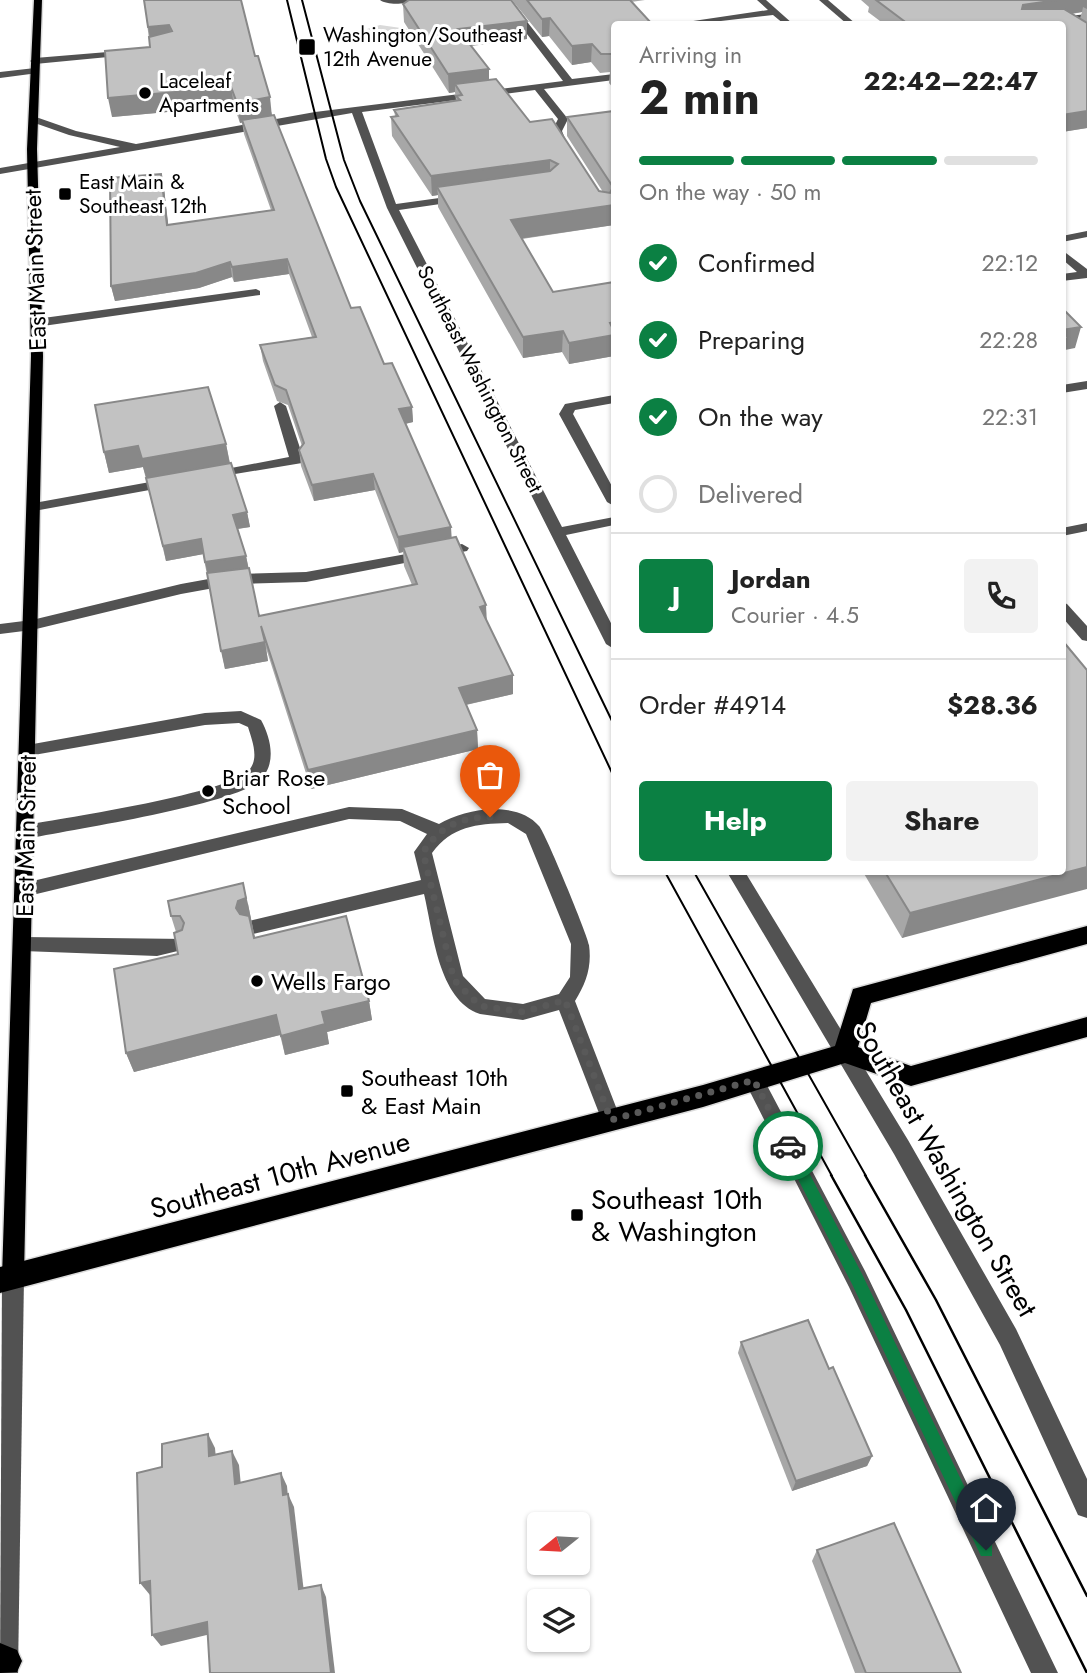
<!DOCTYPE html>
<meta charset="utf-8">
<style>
:root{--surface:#fff;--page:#f2f2f2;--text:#222;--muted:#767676;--line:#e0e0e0;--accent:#0b8043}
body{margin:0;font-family:Jost,sans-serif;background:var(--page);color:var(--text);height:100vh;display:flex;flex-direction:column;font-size:26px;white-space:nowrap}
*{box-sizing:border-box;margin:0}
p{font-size:23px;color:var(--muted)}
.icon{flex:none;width:38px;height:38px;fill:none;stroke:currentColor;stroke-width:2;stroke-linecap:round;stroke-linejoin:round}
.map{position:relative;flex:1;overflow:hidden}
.panel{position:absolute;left:611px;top:21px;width:455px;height:854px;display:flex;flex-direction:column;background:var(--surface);border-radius:7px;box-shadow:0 2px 5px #0004}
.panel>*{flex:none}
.needle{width:46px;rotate:252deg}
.controls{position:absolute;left:527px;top:1512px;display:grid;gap:14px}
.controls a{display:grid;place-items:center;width:63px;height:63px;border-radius:7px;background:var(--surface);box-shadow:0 2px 5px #0004;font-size:35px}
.pin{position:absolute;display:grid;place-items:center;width:60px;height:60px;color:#fff;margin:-72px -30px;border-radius:50% 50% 50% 0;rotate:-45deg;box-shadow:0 0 7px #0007}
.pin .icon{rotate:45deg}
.courier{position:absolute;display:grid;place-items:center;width:70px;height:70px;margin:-35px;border:5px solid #0b8043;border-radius:50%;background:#fff;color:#222;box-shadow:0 2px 9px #0007}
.summary em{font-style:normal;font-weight:700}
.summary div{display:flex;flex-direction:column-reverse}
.summary{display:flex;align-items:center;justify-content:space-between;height:119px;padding:0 28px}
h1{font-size:46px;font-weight:700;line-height:52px}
.bar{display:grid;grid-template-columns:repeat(4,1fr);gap:10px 7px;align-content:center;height:84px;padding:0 28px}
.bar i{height:9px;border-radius:5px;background:var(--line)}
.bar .current{background:var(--accent)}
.bar p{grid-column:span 4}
.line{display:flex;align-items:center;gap:18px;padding:0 28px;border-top:2px solid var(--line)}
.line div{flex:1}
.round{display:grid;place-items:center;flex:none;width:74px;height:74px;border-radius:7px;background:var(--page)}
ol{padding:0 28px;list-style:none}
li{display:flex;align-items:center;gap:21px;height:77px}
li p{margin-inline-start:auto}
li .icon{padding:7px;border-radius:50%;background:var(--accent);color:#fff;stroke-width:4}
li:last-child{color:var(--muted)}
li i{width:38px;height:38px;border:4px solid var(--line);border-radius:50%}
.cta{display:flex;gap:14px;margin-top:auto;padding:14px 28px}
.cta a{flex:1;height:80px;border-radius:7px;background:var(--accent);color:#fff;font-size:28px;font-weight:700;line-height:80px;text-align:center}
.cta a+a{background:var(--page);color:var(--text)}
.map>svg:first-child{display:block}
.green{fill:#d9d9d9}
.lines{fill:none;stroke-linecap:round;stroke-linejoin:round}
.major-casing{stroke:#dbdbdb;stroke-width:3}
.highway-casing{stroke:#dbdbdb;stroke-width:3}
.minor{fill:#525252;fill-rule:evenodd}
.major{fill:#000;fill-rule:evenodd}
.highway{fill:#000;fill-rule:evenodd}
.tram-far1{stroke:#000;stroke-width:2}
.tram{stroke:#000;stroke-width:2.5}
.wall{fill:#a7a7a7;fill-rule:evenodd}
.shaded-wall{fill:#888}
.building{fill:#c2c2c2;stroke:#888;stroke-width:2}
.route{fill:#0b8043}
.done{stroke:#595959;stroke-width:7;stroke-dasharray:0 12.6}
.poi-dot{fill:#000;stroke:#fff;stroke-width:2.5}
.labels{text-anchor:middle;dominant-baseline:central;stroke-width:6;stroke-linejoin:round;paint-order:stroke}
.far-poi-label{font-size:21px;fill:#000;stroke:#fff;text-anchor:start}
.far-street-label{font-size:21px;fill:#000;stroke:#fff}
.street-label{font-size:24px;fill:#000;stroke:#fff}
.poi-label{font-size:24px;fill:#000;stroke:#fff;text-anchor:start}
.near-street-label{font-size:28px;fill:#000;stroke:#fff}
.near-poi-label{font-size:28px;fill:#000;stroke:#fff;text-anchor:start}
</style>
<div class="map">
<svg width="1087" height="1673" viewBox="0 0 1087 1673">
<rect width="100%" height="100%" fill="#fff"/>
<polygon class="green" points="380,25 408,29 394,34 387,44 372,42 362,37 367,29"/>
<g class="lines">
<g class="major-casing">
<polygon id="major" points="34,0 42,0 37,149 43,356 24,1277 21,1284 13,1288 5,1284 2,1277 31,356 27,149"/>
</g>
<g class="highway-casing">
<g id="highway">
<polygon points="1087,926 1087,944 871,1003 858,1047 911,1066 1087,1017 1087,1037 911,1086 845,1063 703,1107 0,1293 0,1267 703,1085 835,1046 853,989"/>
<polygon points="0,1643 17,1650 22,1661 17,1672 0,1673"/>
</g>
</g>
<g class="minor">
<path d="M 380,0 L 412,0 C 405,5 387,5 380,0 Z"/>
<polygon points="501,0 510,0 572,79 614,74 614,80 544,89 568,119 562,131 570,151 561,149 552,131 558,119 535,90 362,112 396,204 461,195 466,198 461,201 399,210 562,527 614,517 614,525 566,535 614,629 614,649 606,644 387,208 352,113 0,174 0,168 120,147 69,135 29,121 29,117 33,116 76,131 136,144 315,112 563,81"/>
<polygon points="757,0 766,0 793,24 784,24 773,15 695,24 673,24 768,10"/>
<polygon points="819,0 828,0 856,24 847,24"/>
<polygon points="1087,14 1087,20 1020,24 1024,21"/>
<polygon points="132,50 132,54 129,55 35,64 30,61 35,58"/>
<polygon points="35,68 38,69 38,73 0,78 0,72"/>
<polygon points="1087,231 1087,237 1062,242 1062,236"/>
<polygon points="1062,250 1087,269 1087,278 1062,281 1062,274 1077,272 1062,259"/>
<polygon points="256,289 260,291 260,295 36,327 30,323 36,319"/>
<polygon points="1087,381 1087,389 1062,393 1062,385"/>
<polygon points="614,395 614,403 575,410 573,414 614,490 614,506 607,502 559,414 565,404"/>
<polygon points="280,402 286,406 304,460 302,463 205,479 205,473 289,457 274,406"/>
<polygon points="172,478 179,482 177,485 34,511 27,507 34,503"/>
<polygon points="1087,523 1087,531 1062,536 1062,528"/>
<polygon points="462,544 469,548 467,551 306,582 236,584 181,594 32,630 0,634 0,624 32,620 181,584 236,574 306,572"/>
<polygon points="1062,602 1067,604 1087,626 1087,641 1082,640 1062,617"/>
<path d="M 241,711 L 261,720 C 271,738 277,764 260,780 C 236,805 69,830 26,839 L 20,837 L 17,832 L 20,827 L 26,825 C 64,818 233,793 250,769 C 259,757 252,740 248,727 L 239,723 L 205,725 L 28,756 L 22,754 L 20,750 L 22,746 L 205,713 Z"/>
<path d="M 349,807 L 402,809 L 439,824 C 465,808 517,800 539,826 C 545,832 588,936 589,945 C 592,967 586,983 575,1001 L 621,1120 L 618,1126 L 611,1129 L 604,1126 L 559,1010 L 523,1020 L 480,1014 C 438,1000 433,931 424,894 L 253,934 L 246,932 L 244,927 L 246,922 L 253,920 L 421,880 L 414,852 L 427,834 L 400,821 L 349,819 L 24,897 L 18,895 L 15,890 L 18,885 L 24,883 ZM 508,823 L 526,834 L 571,944 L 570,977 L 559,994 L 523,1004 L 485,999 L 463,976 L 432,853 C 452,826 476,824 508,823 Z"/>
<polygon points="727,872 745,872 908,1140 1016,1329 1087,1479 1087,1518 1078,1515 1000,1345 894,1154"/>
<polygon points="23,937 186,939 188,944 186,949 157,956 23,951 16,949 14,944 16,939"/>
<polygon points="754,1071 761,1074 865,1271 1058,1673 1031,1673 849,1287 744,1080 747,1074"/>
<polygon points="13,1266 21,1270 24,1277 18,1673 0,1673 2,1277 5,1270"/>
</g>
<use href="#major" class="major"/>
<use href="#highway" class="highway"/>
<g class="tram-far1">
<polyline points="287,0 326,159 336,187 614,777"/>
<polyline points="302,0 344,160 360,201 614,725"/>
<polyline points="665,872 832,1176"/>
<polyline points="694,872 866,1176"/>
</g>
<g class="tram">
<polyline points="831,1175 906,1310 1087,1673"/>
<polyline points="865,1175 936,1300 1087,1596"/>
</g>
</g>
<g class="wall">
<polygon points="144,0 255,56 272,115 351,308 384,364 412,407 413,422 405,424 451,527 451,538 486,605 486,619 513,694 466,705 477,730 478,749 311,789 266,648 268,661 225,669 203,554 166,561 143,467 109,473 104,452 226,444 230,463 247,512 250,527 238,529 246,556 259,616 412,585 404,566 403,552 399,553 375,490 314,501 301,466 299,450 302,446 288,405 277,401 263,361 260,345 312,337 289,274 234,282 232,277 199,288 115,301 111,286 164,188 168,225 271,210 244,134 242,122 240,123 234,106 112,117 150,47"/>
<polygon points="512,0 645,0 631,2 614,24 614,89 609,83 610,72 600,73 591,62 572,65 549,36 542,37"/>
<path d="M 861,0 L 1087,0 L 1087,128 L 1062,132 L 1062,24 L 884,24 L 868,12 L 869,7 ZM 1082,12 L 1080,18 L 1072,14 Z"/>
<polygon points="403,4 527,21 527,39 471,46 489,69 489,80 599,191 603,192 567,136 567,117 614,111 614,225 522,239 553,292 614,282 614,356 569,364 562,352 523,358 438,207 438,195 432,196 392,136 391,117 395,116 394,110 456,101 455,92 449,93 404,22"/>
<polygon points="863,872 1062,872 902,938"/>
<polygon points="248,904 255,938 369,1001 372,1020 327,1032 329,1044 285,1055 280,1035 134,1072 126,1053 178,954 176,932 171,916"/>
<polygon points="741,1342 872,1456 867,1466 792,1491 738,1353"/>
<polygon points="817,1550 961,1673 855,1673 812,1561"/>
</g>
<g class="shaded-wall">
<polygon points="1057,0 1087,0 1087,9 1083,7 1082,12 1020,21 1023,5"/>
<polygon points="550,18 549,36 542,37 542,19"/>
<polygon points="527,21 527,39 458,47 458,29"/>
<polygon points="169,25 173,43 151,45 148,27"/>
<polygon points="592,44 591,62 572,65 572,46"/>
<polygon points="489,69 489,88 455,84 455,92 449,93 448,74"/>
<polygon points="231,87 234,106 112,117 108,98"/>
<polygon points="270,97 272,117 240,123 237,103"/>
<polygon points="1087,111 1087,128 1062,132 1062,115"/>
<polygon points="550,160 550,179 437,187 438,195 432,196 431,176"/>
<polygon points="161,174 164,188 170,240 167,225"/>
<polygon points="614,205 614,225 511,240 511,220"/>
<polygon points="287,259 289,274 234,282 232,267"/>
<polygon points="230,262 232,277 199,288 115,301 111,286"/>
<polygon points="614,322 614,356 569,364 569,343 610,323"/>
<polygon points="1081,327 1075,348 1065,350 1062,359 1062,330"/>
<polygon points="563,331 562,352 523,358 523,337"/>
<polygon points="412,407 413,422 400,425 399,409"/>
<polygon points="226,444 230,465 147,480 143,467 109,473 104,452 138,446"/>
<polygon points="373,474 375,490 314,501 312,485"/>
<polygon points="247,512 250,527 236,529 233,515"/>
<polygon points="451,527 452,543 403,547 403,552 399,553 398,537"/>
<polygon points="201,539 204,554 166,561 163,546"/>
<polygon points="246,556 249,571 208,576 205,562"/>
<polygon points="486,605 487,624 480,607"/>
<polygon points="265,642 268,661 225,669 221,651"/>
<polygon points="513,675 513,694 460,706 459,688"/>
<polygon points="477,730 478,749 311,789 308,770"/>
<polygon points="1087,867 1087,889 902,938 910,913"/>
<polygon points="811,872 823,872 811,874"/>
<polygon points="243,883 248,904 259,959 244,921 236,908"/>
<polygon points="369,1001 372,1020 327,1032 329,1044 285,1055 281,1036 322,1012"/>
<polygon points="276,1015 280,1035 134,1072 126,1053"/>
<polygon points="208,1434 215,1448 217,1470 209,1456"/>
<polygon points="232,1451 239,1465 242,1497 235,1484"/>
<polygon points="872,1456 867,1466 792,1491 796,1481"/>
<polygon points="281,1473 287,1486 289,1508 283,1495"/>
<polygon points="288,1494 294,1507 305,1601 299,1589"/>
<polygon points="150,1581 159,1593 150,1595 140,1583"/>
<polygon points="321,1585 326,1597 335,1673 331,1673"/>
<polygon points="207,1622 215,1633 161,1646 152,1635"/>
</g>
<g class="building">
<polygon points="144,0 241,0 255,56 258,56 270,97 237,103 231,87 108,98 105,51 150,47 149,37 172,31 169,25 148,27"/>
<polygon points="409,0 511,0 527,21 458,29 489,69 448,74 403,4"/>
<polygon points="527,0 630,0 652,24 614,24 614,54 601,54 592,44 572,46 550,18 542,19"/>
<polygon points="876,0 1057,0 1023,5 1022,9 1064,9 1087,23 1087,111 1062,115 1062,24 908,24"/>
<polygon points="496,79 530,122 552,119 599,191 610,193 613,187 567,117 614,111 614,205 511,220 553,292 614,282 614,322 610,323 614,331 614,335 569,343 563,331 523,337 437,187 550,171 558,164 550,160 431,176 391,117 398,116 394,110 460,100 456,96 462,95 455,84"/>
<polygon points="274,115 351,308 360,307 384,364 392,363 412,407 399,409 451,527 398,537 373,474 312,485 299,450 304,443 286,390 275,385 260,345 316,337 287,259 232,267 230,262 196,273 111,286 110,178 161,174 167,225 274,210 242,120"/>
<polygon points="1062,308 1081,327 1062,330"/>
<polygon points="1062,332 1069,338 1062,339"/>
<polygon points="208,387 226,444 142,459 138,446 104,452 95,405"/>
<polygon points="231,463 247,512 233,515 246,556 205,562 201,539 163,546 146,478"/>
<polygon points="456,537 486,605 480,607 513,675 459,688 477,730 308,770 261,626 265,642 221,651 207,573 249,568 259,616 417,584 403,547"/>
<polygon points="1062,640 1087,670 1087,867 910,913 885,872 1062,872"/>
<polygon points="243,883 246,898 238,901 236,908 240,914 249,916 254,938 346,916 369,1001 322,1012 325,1024 281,1036 276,1015 126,1053 114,969 178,954 174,933 182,930 184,923 180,916 171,916 168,901"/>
<polygon points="808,1320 829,1369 833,1367 872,1456 796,1481 741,1342"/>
<polygon points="208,1434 209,1456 232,1451 235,1484 281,1473 283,1495 288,1494 299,1589 321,1585 331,1673 210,1673 207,1622 152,1635 150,1581 140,1583 137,1473 162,1467 162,1444"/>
<polygon points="894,1523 961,1673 866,1673 817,1550"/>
</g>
<polygon class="route" points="788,1140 793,1142 862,1274 992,1544 992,1556 981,1556 852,1284 783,1150 783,1142"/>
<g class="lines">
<path class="done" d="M 490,817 C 458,818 441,826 423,852 L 454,980 L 480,1006 L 523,1012 L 565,1000 L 611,1120 L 754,1080 L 788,1146"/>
</g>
<g class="poi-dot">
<rect x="298" y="38" width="18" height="18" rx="3.5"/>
<circle cx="145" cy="93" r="7"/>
<rect x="58" y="187" width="14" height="14" rx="3.5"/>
<circle cx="208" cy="791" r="7"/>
<circle cx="257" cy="981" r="7"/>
<rect x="340" y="1084" width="14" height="14" rx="3.5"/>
<rect x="570" y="1208" width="14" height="14" rx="3.5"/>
</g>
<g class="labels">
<g class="far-poi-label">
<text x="323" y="35">Washington/Southeast<tspan x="323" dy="24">12th Avenue</tspan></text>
<text x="159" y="81">Laceleaf<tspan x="159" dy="24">Apartments</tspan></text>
<text x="79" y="182">East Main &amp;<tspan x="79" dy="24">Southeast 12th</tspan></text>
</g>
<g class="far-street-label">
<text transform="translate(480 379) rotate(63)">Southeast Washington Street</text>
</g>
<g class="street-label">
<text transform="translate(35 270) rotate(-92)">East Main Street</text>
<text transform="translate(26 836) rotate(-89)">East Main Street</text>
</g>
<g class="poi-label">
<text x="222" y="777">Briar Rose<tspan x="222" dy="28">School</tspan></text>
<text x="271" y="981">Wells Fargo</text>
<text x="361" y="1077">Southeast 10th<tspan x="361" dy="28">&amp; East Main</tspan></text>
</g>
<g class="near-street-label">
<text transform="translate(946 1169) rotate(60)">Southeast Washington Street</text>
<text transform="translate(280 1175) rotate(-15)">Southeast 10th Avenue</text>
</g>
<g class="near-poi-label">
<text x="591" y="1199">Southeast 10th<tspan x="591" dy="32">&amp; Washington</tspan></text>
</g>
</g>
</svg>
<div class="controls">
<a><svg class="needle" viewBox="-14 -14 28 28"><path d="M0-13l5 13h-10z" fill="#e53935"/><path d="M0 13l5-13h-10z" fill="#767676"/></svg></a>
<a><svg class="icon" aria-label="layers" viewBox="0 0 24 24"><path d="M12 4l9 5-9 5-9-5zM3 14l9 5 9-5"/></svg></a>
</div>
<div class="pin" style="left:490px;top:817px;background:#ea580c"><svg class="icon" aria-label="bag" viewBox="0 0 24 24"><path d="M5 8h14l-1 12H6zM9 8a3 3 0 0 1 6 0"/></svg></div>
<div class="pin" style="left:986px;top:1550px;background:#1f2937"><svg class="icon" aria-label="home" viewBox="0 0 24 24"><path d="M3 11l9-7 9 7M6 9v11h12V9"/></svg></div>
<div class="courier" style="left:788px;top:1146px"><svg class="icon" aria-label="car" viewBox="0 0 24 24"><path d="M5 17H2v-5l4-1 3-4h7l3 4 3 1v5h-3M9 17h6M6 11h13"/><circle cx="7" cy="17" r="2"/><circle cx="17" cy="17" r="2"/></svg></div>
<section class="panel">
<div class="summary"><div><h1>2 min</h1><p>Arriving in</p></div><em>22:42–22:47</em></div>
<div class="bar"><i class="current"></i><i class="current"></i><i class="current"></i><i></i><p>On the way · 50 m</p></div>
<ol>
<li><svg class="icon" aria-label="check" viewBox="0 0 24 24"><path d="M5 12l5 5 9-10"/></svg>Confirmed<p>22:12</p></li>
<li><svg class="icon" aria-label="check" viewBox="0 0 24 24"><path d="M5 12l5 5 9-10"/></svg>Preparing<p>22:28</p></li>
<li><svg class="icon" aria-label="check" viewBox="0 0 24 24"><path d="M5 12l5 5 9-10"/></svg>On the way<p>22:31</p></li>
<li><i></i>Delivered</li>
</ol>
<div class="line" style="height:126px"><b class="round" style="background:var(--accent);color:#fff">J</b><div><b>Jordan</b><p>Courier · 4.5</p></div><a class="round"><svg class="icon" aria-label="phone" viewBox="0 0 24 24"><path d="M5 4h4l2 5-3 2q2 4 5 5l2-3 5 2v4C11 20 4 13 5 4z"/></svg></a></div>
<div class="line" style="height:91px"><div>Order #4914</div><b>$28.36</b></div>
<div class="cta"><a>Help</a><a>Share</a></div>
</section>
</div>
